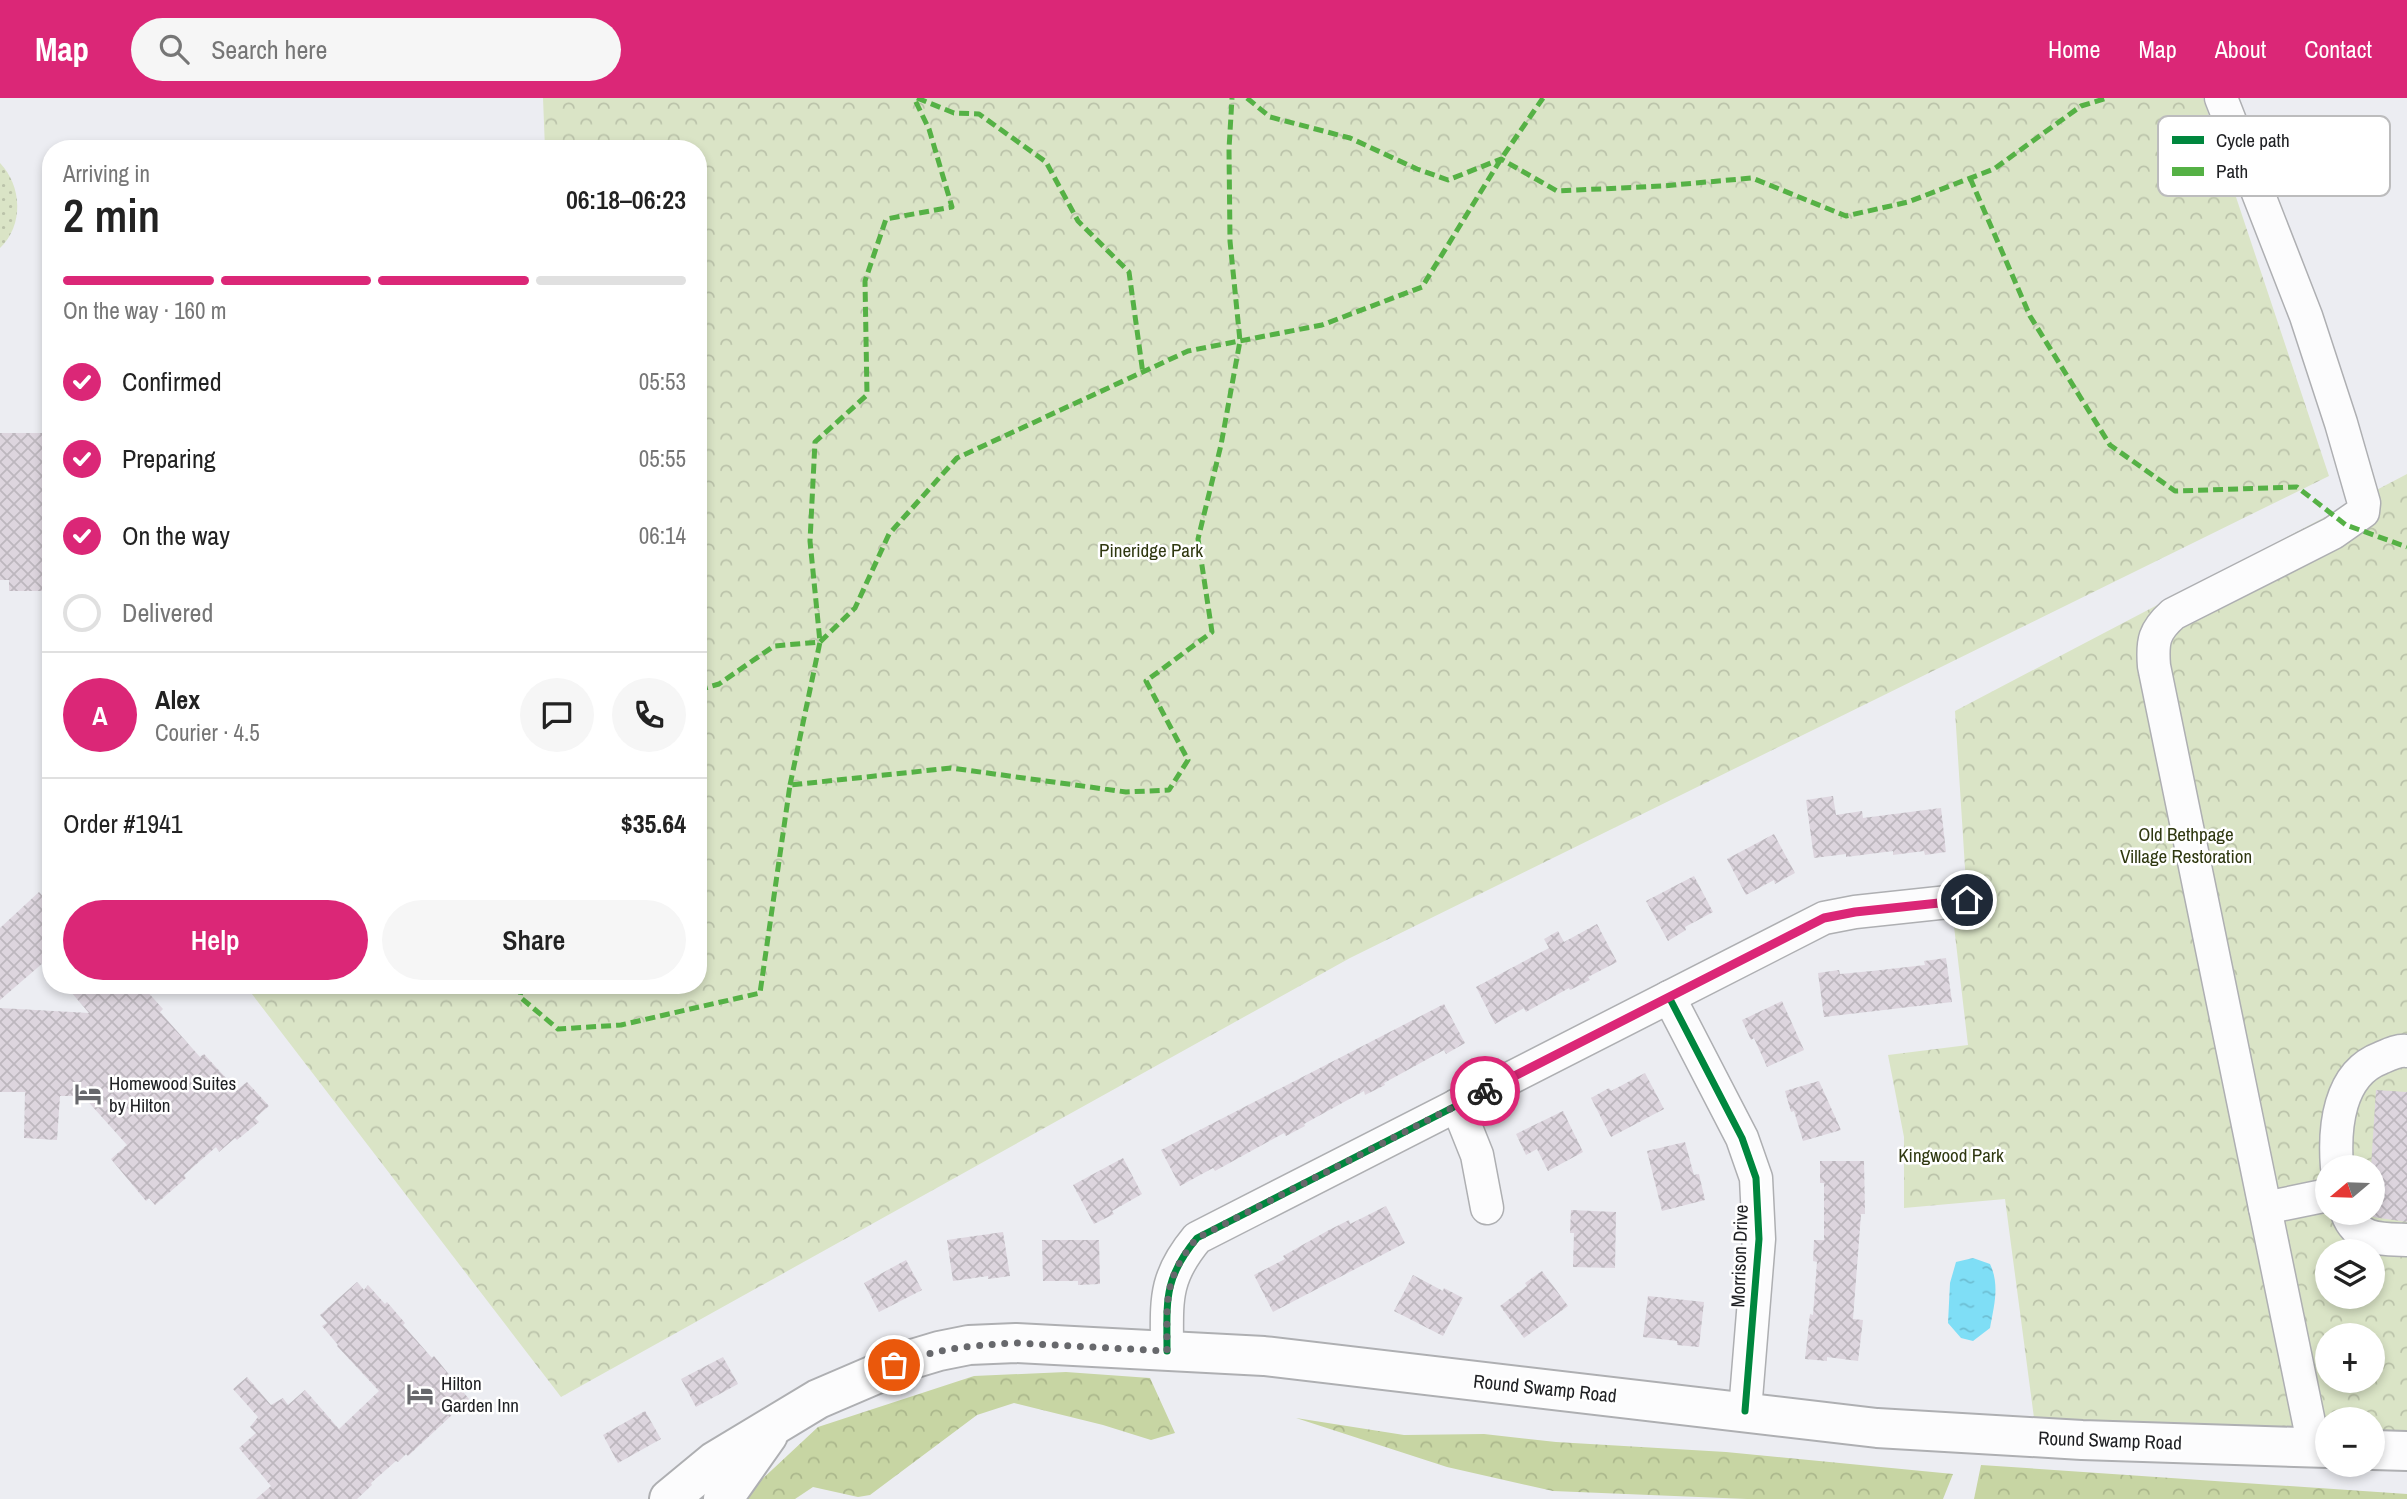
<!DOCTYPE html>
<meta charset="utf-8">
<style>
:root{--surface:#fff;--page:#f6f6f6;--text:#222;--muted:#767676;--line:#e0e0e0;--accent:#db2777}
body{margin:0;font-family:"Archivo Narrow",sans-serif;background:var(--page);color:var(--text);height:100vh;display:flex;flex-direction:column;font-size:26px;white-space:nowrap}
*{box-sizing:border-box;margin:0}
p{font-size:23px;color:var(--muted)}
.icon{flex:none;width:38px;height:38px;fill:none;stroke:currentColor;stroke-width:2;stroke-linecap:round;stroke-linejoin:round}
.map{position:relative;flex:1;overflow:hidden}
.drawer{position:absolute;left:42px;top:42px;width:665px;height:854px;display:flex;flex-direction:column;background:var(--surface);border-radius:28px;box-shadow:0 4px 10px #0003}
.drawer>*{flex:none}
.needle{width:46px;rotate:251deg}
.fabs{position:absolute;left:2315px;top:1057px;display:grid;gap:14px}
.fabs a{display:grid;place-items:center;width:70px;height:70px;border-radius:50%;background:var(--surface);box-shadow:0 4px 10px #0003;font-size:35px}
.pin{position:absolute;display:grid;place-items:center;width:60px;height:60px;color:#fff;margin:-30px;border:4px solid #fff;border-radius:50%;box-shadow:0 2px 7px #0007}
.courier{position:absolute;display:grid;place-items:center;width:70px;height:70px;margin:-35px;border:5px solid #db2777;border-radius:50%;background:#fff;color:#222;box-shadow:0 2px 9px #0007}
.summary em{font-style:normal;font-weight:600}
.summary div{display:flex;flex-direction:column-reverse}
.summary{display:flex;align-items:center;justify-content:space-between;height:119px;padding:0 21px}
h1{font-size:46px;font-weight:600;line-height:52px}
.bar{display:grid;grid-template-columns:repeat(4,1fr);gap:10px 7px;align-content:center;height:84px;padding:0 21px}
.bar i{height:9px;border-radius:5px;background:var(--line)}
.bar .selected{background:var(--accent)}
.bar p{grid-column:span 4}
.line{display:flex;align-items:center;gap:18px;padding:0 21px;border-top:2px solid var(--line)}
.line div{flex:1}
.round{display:grid;place-items:center;flex:none;width:74px;height:74px;border-radius:37px;background:var(--page)}
ol{padding:0 21px;list-style:none}
li{display:flex;align-items:center;gap:21px;height:77px}
li p{margin-inline-start:auto}
li .icon{padding:7px;border-radius:50%;background:var(--accent);color:#fff;stroke-width:4}
li:last-child{color:var(--muted)}
li i{width:38px;height:38px;border:4px solid var(--line);border-radius:50%}
.primary-button{display:flex;gap:14px;margin-top:auto;padding:14px 21px}
.primary-button a{flex:1;height:80px;border-radius:42px;background:var(--accent);color:#fff;font-size:28px;font-weight:600;line-height:80px;text-align:center}
.primary-button a+a{background:var(--page);color:var(--text)}
header{display:flex;align-items:center;gap:42px;box-sizing:border-box;height:98px;padding:0 35px;background:var(--accent);color:#fff}
header strong{font-size:33px}
nav{display:flex;gap:38px;margin-inline-start:auto;font-size:24px}
.search{width:490px;height:63px;background:var(--page);display:flex;align-items:center;gap:18px;box-sizing:border-box;padding:0 24px;border-radius:38px;color:var(--muted);font-size:26px}
.map>svg:first-child{display:block}
.grass{fill:url(#grass-dots)}
.forest{fill:url(#forest-crowns)}
.park{fill:url(#park-crowns);fill-rule:evenodd}
.water{fill:url(#water-ripples)}
.building{fill:url(#building-cross-hatch)}
.lines{fill:none;stroke-linecap:round;stroke-linejoin:round}
.minor-casing{stroke:#aeafb2;stroke-width:35}
.major-casing{stroke:#aeafb2;stroke-width:42}
.minor{stroke:#fcfcfd;stroke-width:32}
.major{stroke:#fcfcfd;stroke-width:38}
.quiet{stroke:#55b145;stroke-width:5;stroke-dasharray:10 5;stroke-linecap:butt}
.cycleway-casing{stroke:#fff;stroke-width:11}
.cycleway{stroke:#00873e;stroke-width:7}
.done{stroke:#67686c;stroke-width:7;stroke-dasharray:0 12.6}
.route{stroke:#db2777;stroke-width:9}
.labels{text-anchor:middle;dominant-baseline:central;stroke-width:5;stroke-linejoin:round;paint-order:stroke}
.park-label{font-size:19px;fill:#2f3810;stroke:#fff}
.poi-label{font-size:19px;fill:#202124;stroke:#fff;text-anchor:start}
.street-label{font-size:19px;fill:#202124;stroke:#fff}
.key{fill:#fff;stroke:#bcbcbd;stroke-width:2}
.key-label{font-size:19px;fill:#202124}
</style>
<header>
<strong>Map</strong>
<div class="search"><svg class="icon" aria-label="search" viewBox="0 0 24 24"><circle cx="10" cy="10" r="6"/><path d="M15 15l6 6"/></svg>Search here</div>
<nav><a>Home</a><a>Map</a><a>About</a><a>Contact</a></nav>
</header>
<div class="map">
<svg width="2407" height="1401" viewBox="0 0 2407 1401">
<defs>
<pattern id="grass-dots" width="8" height="8" patternUnits="userSpaceOnUse" patternTransform="scale(1.75)"><rect width="8" height="8" fill="#dae4c6"/><path d="M2 2h.1M6 6h.1" fill="none" stroke="#bbc3aa" stroke-width="1.8" stroke-linecap="round"/></pattern>
<pattern id="forest-crowns" width="20" height="18" patternUnits="userSpaceOnUse" patternTransform="scale(1.75)"><rect width="20" height="18" fill="#c7d5a3"/><path d="M2 6a3 3 0 1 1 6 0M12 15a3 3 0 1 1 6 0" fill="none" stroke="#abb78c"/></pattern>
<pattern id="park-crowns" width="20" height="18" patternUnits="userSpaceOnUse" patternTransform="scale(1.75)"><rect width="20" height="18" fill="#dae4c6"/><path d="M2 6a3 3 0 1 1 6 0M12 15a3 3 0 1 1 6 0" fill="none" stroke="#bbc3aa"/></pattern>
<pattern id="water-ripples" width="26" height="14" patternUnits="userSpaceOnUse" patternTransform="scale(1.75)"><rect width="26" height="14" fill="#7fdef6"/><path d="M2 4q2-2 4 0t4 0M15 11q2-2 4 0t4 0" fill="none" stroke="#6dbed3"/></pattern>
<pattern id="building-cross-hatch" width="8" height="8" patternUnits="userSpaceOnUse" patternTransform="scale(1.75)"><rect width="8" height="8" fill="#ddd5de"/><path d="M0 0l8 8M0 8l8-8" fill="none" stroke="#bdb7be"/></pattern>
</defs>
<rect width="100%" height="100%" fill="#ecedf2"/>
<path class="grass" d="M 0,65 C 22,88 24,127 0,150 Z"/>
<g class="forest">
<polygon points="1066,1274 1150,1280 1175,1335 1151,1342 1103,1327 1014,1305 977,1317 870,1397 858,1399 813,1389 795,1401 741,1401 818,1329 974,1278"/>
<polygon points="1296,1320 1404,1337 1484,1336 1556,1344 1726,1354 1953,1376 1943,1401 1747,1401 1553,1393 1447,1369"/>
<polygon points="1981,1367 2407,1396 2407,1401 1974,1401"/>
</g>
<g class="park">
<polygon points="543,0 2203,0 2329,378 1350,860 561,1299 245,887 698,887 698,51 545,51"/>
<path d="M 2407,376 L 2407,1344 L 2373,1343 L 2373,1321 L 2328,1321 L 2327,1342 L 2036,1335 L 2005,1101 L 1904,1110 L 1904,1039 L 1888,957 L 1968,947 L 1951,803 L 1967,801 L 1955,613 ZM 2328,1069 L 2373,1069 L 2373,1115 L 2328,1115 ZM 2328,1153 L 2373,1153 L 2373,1199 L 2328,1199 ZM 2328,1237 L 2373,1237 L 2373,1283 L 2328,1283 Z"/>
</g>
<path class="water" d="M 1973,1160 L 1990,1166 C 2000,1187 1994,1208 1990,1230 L 1973,1243 L 1961,1240 L 1948,1225 L 1950,1185 L 1956,1164 Z"/>
<g class="building">
<polygon points="0,335 51,335 51,493 9,493 9,482 0,482"/>
<polygon points="1833,698 1836,717 1862,713 1863,720 1941,710 1946,754 1925,757 1924,753 1893,757 1893,753 1846,759 1846,756 1814,760 1806,702"/>
<polygon points="1774,736 1795,775 1775,786 1774,782 1746,797 1727,761"/>
<polygon points="1694,778 1713,814 1685,829 1686,832 1668,843 1646,803"/>
<polygon points="39,794 51,807 51,858 0,902 0,830"/>
<polygon points="1597,826 1617,864 1588,879 1590,882 1570,892 1569,890 1526,914 1524,910 1495,926 1476,889 1549,850 1544,841 1558,833 1564,844"/>
<polygon points="1946,860 1952,904 1824,919 1818,875 1839,872 1840,876 1872,873 1925,867 1924,863"/>
<polygon points="65,887 133,887 140,895 145,891 163,911 160,914 200,959 204,956 237,992 247,984 269,1008 255,1020 259,1024 237,1042 235,1040 219,1054 216,1049 184,1077 186,1080 155,1107 149,1100 146,1103 111,1061 127,1047 83,998 60,998 57,1042 24,1040 25,994 0,994 0,910 89,915"/>
<polygon points="1782,903 1804,952 1767,969 1754,940 1751,942 1742,922"/>
<polygon points="1444,906 1465,945 1446,956 1444,952 1384,985 1385,987 1365,997 1364,993 1304,1026 1305,1028 1286,1038 1284,1035 1215,1073 1213,1070 1180,1088 1161,1052"/>
<polygon points="1645,975 1664,1011 1611,1039 1591,1000 1609,990 1611,993"/>
<polygon points="1819,983 1841,1032 1803,1043 1794,1013 1791,1014 1785,993"/>
<polygon points="2376,992 2407,994 2407,1124 2373,1119 2373,1069 2371,1069"/>
<polygon points="1563,1013 1583,1054 1548,1073 1537,1051 1526,1057 1516,1036"/>
<polygon points="1685,1044 1694,1077 1699,1076 1705,1102 1662,1113 1647,1053"/>
<polygon points="1123,1060 1142,1096 1112,1113 1114,1116 1094,1126 1073,1087"/>
<polygon points="1820,1063 1864,1063 1865,1116 1861,1116 1853,1221 1863,1222 1858,1263 1827,1259 1827,1263 1805,1261 1810,1216 1813,1217 1817,1164 1813,1163 1814,1142 1824,1142 1824,1085 1820,1085"/>
<polygon points="1386,1108 1405,1145 1273,1214 1254,1177 1285,1161 1283,1158 1329,1132 1349,1122 1350,1126"/>
<polygon points="1571,1112 1616,1114 1615,1170 1573,1169 1574,1135 1570,1135"/>
<polygon points="1003,1134 1010,1178 988,1181 988,1178 953,1183 947,1142"/>
<polygon points="1042,1142 1099,1142 1100,1186 1078,1187 1078,1183 1043,1183"/>
<polygon points="906,1162 922,1192 879,1214 864,1185"/>
<polygon points="1542,1173 1568,1208 1524,1240 1500,1208 1527,1188 1525,1185"/>
<polygon points="1413,1177 1443,1193 1444,1190 1463,1200 1443,1238 1394,1213"/>
<polygon points="357,1184 364,1192 368,1187 385,1206 387,1204 405,1225 403,1227 432,1260 434,1258 469,1301 408,1358 406,1356 398,1364 396,1363 371,1385 372,1387 357,1401 256,1401 271,1388 239,1350 256,1335 250,1329 258,1319 233,1291 247,1279 271,1307 283,1300 288,1307 305,1292 339,1331 379,1293 337,1248 338,1247 322,1228 327,1225 320,1217"/>
<polygon points="1648,1198 1704,1204 1699,1249 1677,1247 1677,1243 1643,1239"/>
<polygon points="723,1259 738,1286 696,1309 681,1281"/>
<polygon points="645,1313 661,1341 618,1365 603,1337"/>
</g>
<g class="lines">
<g class="minor-casing">
<g id="minor">
<path d="M 2221,0 L 2306,218 L 2341,325 L 2364,405 L 2363,414 L 2333,435 L 2173,516 C 2154,533 2152,543 2154,568 L 2314,1349"/>
<polyline points="1669,899 1742,1040 1756,1080 1759,1141 1745,1313"/>
<polyline points="1457,1007 1477,1057 1487,1110"/>
<path d="M 2337,1069 C 2334,1031 2338,976 2381,960 C 2390,956 2398,952 2407,953"/>
<polyline points="2265,1110 2328,1097"/>
<path d="M 2347,1115 C 2357,1143 2382,1141 2407,1142"/>
<path d="M 1167,1253 C 1167,1203 1163,1181 1197,1140 L 1824,820 L 1855,814 L 1967,802"/>
</g>
</g>
<g class="major-casing">
<g id="major">
<polyline points="2373,1352 2407,1353"/>
<polyline points="669,1401 715,1363 818,1301 909,1262 939,1253 969,1247 1016,1245 1264,1258 1877,1330 2082,1342 2328,1350"/>
<polyline points="723,1401 768,1337"/>
</g>
</g>
<use href="#minor" class="minor"/>
<use href="#major" class="major"/>
<g class="quiet">
<polyline points="917,0 954,15 979,16 1046,64 1078,123 1129,174 1143,276"/>
<polyline points="1247,0 1270,19 1350,40 1417,71 1448,82 1501,61 1557,93 1662,88 1752,80 1846,118 1908,104 1994,71 2081,8 2107,0"/>
<polyline points="1970,80 2030,218 2110,347 2175,393 2297,389 2346,427 2407,449"/>
<polyline points="698,592 719,586 774,548 820,544 855,510 889,436 957,360 1188,253 1322,227 1422,189 1501,61 1543,0"/>
<polyline points="790,687 820,544 810,443 815,344 867,297 865,183 886,121 952,109 929,31 914,0"/>
<polyline points="522,887 520,899 558,931 621,927 760,895 790,687 951,670 1126,694 1169,692 1188,662 1146,583 1212,534 1198,441 1221,347 1240,243 1230,143 1229,51 1232,0"/>
</g>
<g class="cycleway-casing">
<g id="cycleway">
<polyline points="1669,899 1742,1040 1756,1080 1759,1141 1745,1313"/>
<path d="M 1167,1253 C 1167,1203 1163,1181 1197,1140 L 1824,820 L 1855,814 L 1967,802"/>
</g>
</g>
<use href="#cycleway" class="cycleway"/>
</g>
<g class="lines">
<path class="done" d="M 894,1267 C 934,1251 973,1247 1016,1245 L 1167,1253 C 1167,1203 1163,1181 1197,1140 L 1485,993"/>
<polyline class="route" points="1485,993 1824,820 1855,814 1967,802"/>
</g>
<defs>
<g id="hotel-bare" transform="scale(2.1)"><path d="M-6-4.5h1.5V1H6V5H4.5V3h-9V5H-6ZM-4 0a1.8 1.8 0 1 1 3.6 0ZM.5 0V-2.5h3Q6-2.5 6 0Z" fill="#67686c" stroke="#fff" stroke-width="2.5" paint-order="stroke"/></g>
</defs>
<g fill-rule="evenodd">
<use href="#hotel-bare" x="88" y="996"/>
<use href="#hotel-bare" x="420" y="1296"/>
</g>
<g class="labels">
<g class="park-label">
<text x="1151" y="452">Pineridge Park</text>
<text x="2186" y="736">Old Bethpage<tspan x="2186" dy="22">Village Restoration</tspan></text>
<text x="1951" y="1057">Kingwood Park</text>
</g>
<g class="poi-label">
<text x="109" y="985">Homewood Suites<tspan x="109" dy="22">by Hilton</tspan></text>
<text x="441" y="1285">Hilton<tspan x="441" dy="22">Garden Inn</tspan></text>
</g>
<g class="street-label">
<text transform="translate(1739 1158) rotate(-88)">Morrison Drive</text>
<text transform="translate(1545 1290) rotate(6)">Round Swamp Road</text>
<text transform="translate(2110 1342) rotate(2)">Round Swamp Road</text>
</g>
</g>
<rect x="2158" y="18" width="232" height="80" rx="10" class="key"/>
<rect x="2172" y="38" width="32" height="8" fill="#00873e"/>
<rect x="2172" y="69" width="32" height="9" fill="#55b145"/>
<g class="key-label">
<text x="2216" y="49">Cycle path</text>
<text x="2216" y="80">Path</text>
</g>
</svg>
<div class="fabs">
<a><svg class="needle" viewBox="-14 -14 28 28"><path d="M0-13l5 13h-10z" fill="#e53935"/><path d="M0 13l5-13h-10z" fill="#767676"/></svg></a>
<a><svg class="icon" aria-label="layers" viewBox="0 0 24 24"><path d="M12 4l9 5-9 5-9-5zM3 14l9 5 9-5"/></svg></a>
<a>+</a>
<a>−</a>
</div>
<div class="pin" style="left:894px;top:1267px;background:#ea580c"><svg class="icon" aria-label="bag" viewBox="0 0 24 24"><path d="M5 8h14l-1 12H6zM9 8a3 3 0 0 1 6 0"/></svg></div>
<div class="pin" style="left:1967px;top:802px;background:#1f2937"><svg class="icon" aria-label="home" viewBox="0 0 24 24"><path d="M3 11l9-7 9 7M6 9v11h12V9"/></svg></div>
<div class="courier" style="left:1485px;top:993px"><svg class="icon" aria-label="bike" viewBox="0 0 24 24"><circle cx="6" cy="16" r="4"/><circle cx="18" cy="16" r="4"/><path d="M6 16l4-8h5l3 8M10 8l3 8H6M13 5h3"/></svg></div>
<section class="drawer">
<div class="summary"><div><h1>2 min</h1><p>Arriving in</p></div><em>06:18–06:23</em></div>
<div class="bar"><i class="selected"></i><i class="selected"></i><i class="selected"></i><i></i><p>On the way · 160 m</p></div>
<ol>
<li><svg class="icon" aria-label="check" viewBox="0 0 24 24"><path d="M5 12l5 5 9-10"/></svg>Confirmed<p>05:53</p></li>
<li><svg class="icon" aria-label="check" viewBox="0 0 24 24"><path d="M5 12l5 5 9-10"/></svg>Preparing<p>05:55</p></li>
<li><svg class="icon" aria-label="check" viewBox="0 0 24 24"><path d="M5 12l5 5 9-10"/></svg>On the way<p>06:14</p></li>
<li><i></i>Delivered</li>
</ol>
<div class="line" style="height:126px"><b class="round" style="background:var(--accent);color:#fff">A</b><div><b>Alex</b><p>Courier · 4.5</p></div><a class="round"><svg class="icon" aria-label="chat" viewBox="0 0 24 24"><path d="M4 5h16v11H9l-5 4z"/></svg></a><a class="round"><svg class="icon" aria-label="phone" viewBox="0 0 24 24"><path d="M5 4h4l2 5-3 2q2 4 5 5l2-3 5 2v4C11 20 4 13 5 4z"/></svg></a></div>
<div class="line" style="height:91px"><div>Order #1941</div><b>$35.64</b></div>
<div class="primary-button"><a>Help</a><a>Share</a></div>
</section>
</div>
